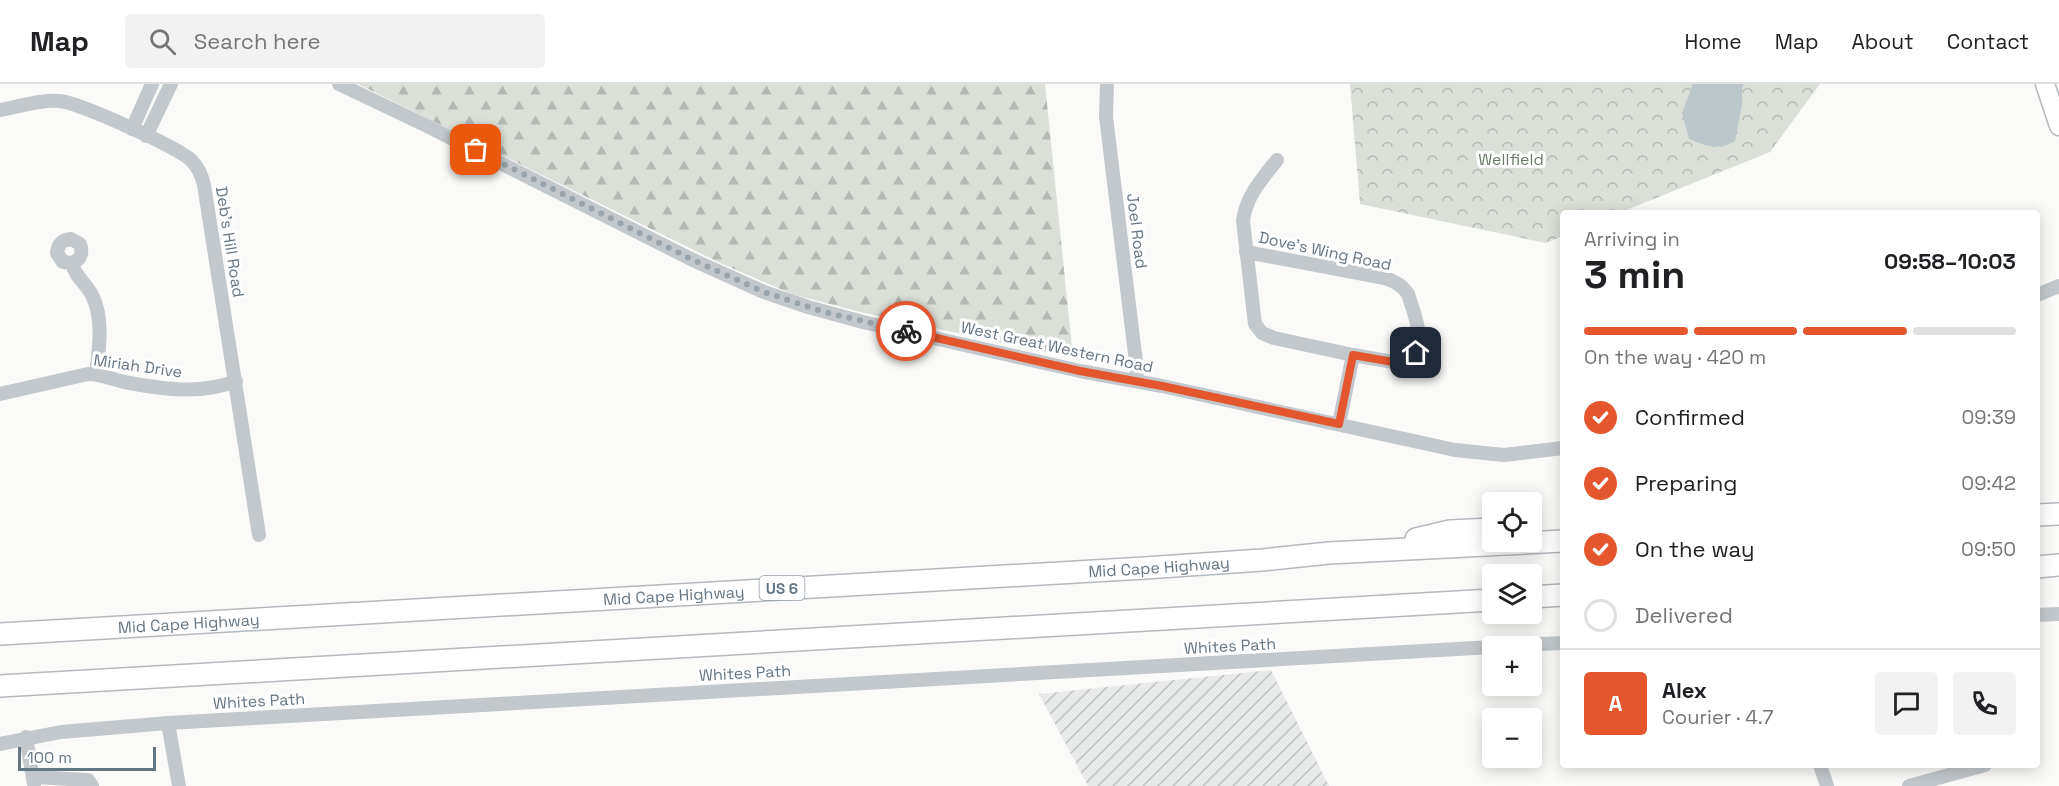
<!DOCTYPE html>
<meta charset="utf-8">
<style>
:root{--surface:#fff;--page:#f2f2f2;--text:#202124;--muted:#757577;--line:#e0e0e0;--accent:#e4572e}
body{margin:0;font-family:"Space Grotesk",sans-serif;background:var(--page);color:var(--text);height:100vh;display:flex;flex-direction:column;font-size:22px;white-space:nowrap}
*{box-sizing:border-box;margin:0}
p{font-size:20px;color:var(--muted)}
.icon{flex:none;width:33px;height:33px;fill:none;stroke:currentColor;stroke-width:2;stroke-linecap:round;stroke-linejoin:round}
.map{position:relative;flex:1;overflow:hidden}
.drawer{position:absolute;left:1560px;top:126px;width:480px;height:558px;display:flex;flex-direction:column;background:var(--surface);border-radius:6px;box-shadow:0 3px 15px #0003}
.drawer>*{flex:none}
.buttons{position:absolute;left:1482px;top:408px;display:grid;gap:12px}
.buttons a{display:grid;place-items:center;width:60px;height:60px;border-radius:6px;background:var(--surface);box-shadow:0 3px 15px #0003;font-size:30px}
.scale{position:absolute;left:18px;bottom:15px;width:138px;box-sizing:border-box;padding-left:6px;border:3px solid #657683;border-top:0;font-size:16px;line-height:21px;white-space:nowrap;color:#657683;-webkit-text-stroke:4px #fff;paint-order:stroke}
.pin{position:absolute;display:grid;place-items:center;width:51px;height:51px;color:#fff;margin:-26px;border-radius:12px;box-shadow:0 3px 9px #0006}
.courier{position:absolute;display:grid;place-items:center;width:60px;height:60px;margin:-30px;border:4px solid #e4572e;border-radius:50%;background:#fff;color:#222;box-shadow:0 2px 8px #0007}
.head em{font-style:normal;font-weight:700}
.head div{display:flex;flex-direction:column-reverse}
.head{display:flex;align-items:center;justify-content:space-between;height:102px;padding:0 24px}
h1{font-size:39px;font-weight:700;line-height:45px}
.bar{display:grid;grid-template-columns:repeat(4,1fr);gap:9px 6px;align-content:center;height:72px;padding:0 24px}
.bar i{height:8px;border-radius:4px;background:var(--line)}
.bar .active{background:var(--accent)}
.bar p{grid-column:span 4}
.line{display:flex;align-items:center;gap:15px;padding:0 24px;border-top:2px solid var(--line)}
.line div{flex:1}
.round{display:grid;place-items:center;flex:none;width:63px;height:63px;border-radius:6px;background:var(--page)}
ol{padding:0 24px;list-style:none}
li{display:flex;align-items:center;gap:18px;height:66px}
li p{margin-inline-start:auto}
li .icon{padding:6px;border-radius:50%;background:var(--accent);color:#fff;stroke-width:4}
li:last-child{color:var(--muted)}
li i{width:33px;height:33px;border:3px solid var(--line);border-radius:50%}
header{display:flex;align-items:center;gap:36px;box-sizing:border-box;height:84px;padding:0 30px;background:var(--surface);border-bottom:2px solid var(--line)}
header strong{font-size:28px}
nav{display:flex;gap:33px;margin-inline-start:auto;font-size:21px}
.search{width:420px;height:54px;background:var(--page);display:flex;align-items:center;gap:15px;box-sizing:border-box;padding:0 21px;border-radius:6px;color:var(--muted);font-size:22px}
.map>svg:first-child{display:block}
.industrial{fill:url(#industrial-furrows)}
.forest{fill:url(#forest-firs)}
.park{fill:url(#park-crowns)}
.water{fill:#bbc7cb}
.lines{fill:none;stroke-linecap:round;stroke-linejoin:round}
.major-casing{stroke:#b5babe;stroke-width:21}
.highway-casing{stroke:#b4b9bd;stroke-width:24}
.minor{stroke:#c3c8cc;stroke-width:14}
.major{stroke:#fff;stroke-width:18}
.highway{stroke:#fff;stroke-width:21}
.done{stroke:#99a4ac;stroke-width:6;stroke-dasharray:0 10.8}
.route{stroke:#e4572e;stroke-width:8}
.labels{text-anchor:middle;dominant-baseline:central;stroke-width:6;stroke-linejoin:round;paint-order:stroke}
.shield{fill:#fff;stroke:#939fa8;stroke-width:1.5}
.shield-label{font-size:15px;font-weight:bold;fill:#657683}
.park-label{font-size:16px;fill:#687a64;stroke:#fff}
.street-label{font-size:16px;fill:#657683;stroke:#fff}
</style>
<header>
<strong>Map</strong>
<div class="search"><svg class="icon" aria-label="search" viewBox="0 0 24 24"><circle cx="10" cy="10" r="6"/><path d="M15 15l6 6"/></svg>Search here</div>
<nav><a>Home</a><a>Map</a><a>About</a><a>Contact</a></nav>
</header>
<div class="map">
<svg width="2059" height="702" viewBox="0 0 2059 702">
<defs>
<pattern id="industrial-furrows" width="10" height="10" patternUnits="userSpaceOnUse" patternTransform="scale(1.5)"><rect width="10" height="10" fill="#e8e9e9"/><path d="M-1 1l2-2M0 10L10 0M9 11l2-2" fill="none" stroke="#c0c1c2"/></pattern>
<pattern id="forest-firs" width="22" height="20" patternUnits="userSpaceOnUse" patternTransform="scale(1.5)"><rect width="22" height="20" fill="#dadfd7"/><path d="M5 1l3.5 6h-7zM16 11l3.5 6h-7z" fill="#b4b9b4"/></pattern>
<pattern id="park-crowns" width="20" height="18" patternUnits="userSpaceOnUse" patternTransform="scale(1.5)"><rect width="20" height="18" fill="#dadfd7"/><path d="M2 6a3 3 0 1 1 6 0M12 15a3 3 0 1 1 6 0" fill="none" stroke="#b4b9b4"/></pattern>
</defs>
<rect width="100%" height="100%" fill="#fafaf8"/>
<polygon class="industrial" points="1271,586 1329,702 1088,702 1039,610"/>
<polygon class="forest" points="358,0 1045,0 1073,274 860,228 792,210 720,179"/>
<polygon class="park" points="1350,0 1820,0 1770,68 1619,129 1563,129 1563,152 1546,159 1360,120"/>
<path class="water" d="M 1693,0 L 1744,0 L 1742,4 L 1742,21 L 1735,57 C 1717,67 1707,62 1689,55 L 1682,29 Z"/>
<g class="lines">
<g class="major-casing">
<polyline id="major" points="2045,0 2059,42"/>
</g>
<g class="highway-casing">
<g id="highway">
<polyline points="2037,431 2059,430"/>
<polyline points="1416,455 1450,447 1492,445"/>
<polyline points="2037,483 2059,481"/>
<polyline points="1532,513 1563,511"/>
<path id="s1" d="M 0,550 L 1145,484 L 1262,476 L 1329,469 L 1563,457"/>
<polyline points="0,602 1492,516"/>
</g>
</g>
<g class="minor">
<polyline points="339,0 425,41 693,176 764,208 808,223 863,238 1080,287 1162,302 1455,366 1504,371 1563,364"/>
<polyline points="1107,0 1106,33 1136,278 1137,297"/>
<path d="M 0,26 C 19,23 40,15 60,17 C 82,20 175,62 191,76 C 198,83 202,92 204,101 L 259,451"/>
<polyline points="132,45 152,0"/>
<polyline points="146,52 171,0"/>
<path d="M 1277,76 C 1262,95 1246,112 1243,137 L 1255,240 L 1262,249 L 1274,254 L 1353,271 L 1339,340"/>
<path d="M 1246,168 L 1385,194 C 1395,197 1402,201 1408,210 C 1415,233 1433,271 1399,279 L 1353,271"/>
<path d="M 72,179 C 81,176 83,169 80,160 L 71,155 C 62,156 58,160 57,169 L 63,178 L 72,179 C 75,193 86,199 92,211 C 104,235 99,265 96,290"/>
<polyline points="2037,211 2059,202"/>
<path d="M 0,310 L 88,290 C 101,290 112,295 124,298 C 161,305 201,311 236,297"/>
<polyline points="2037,531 2059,530"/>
<polyline points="1499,562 1563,559"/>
<polyline points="168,639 179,702"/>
<polyline points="26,653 34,700"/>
<polyline points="0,660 61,648 168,639 1492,563"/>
<polyline points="1820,681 1827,702"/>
<polyline points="33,693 88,696 92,702"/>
<polyline points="1909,702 1985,681"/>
</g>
<use href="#major" class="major"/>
<use href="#highway" class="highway"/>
</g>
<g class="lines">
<polyline class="done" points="476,66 693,176 764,208 824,228 906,247"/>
<polyline class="route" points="906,247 1080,287 1162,302 1339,340 1353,271 1399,279 1406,278 1416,269"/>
</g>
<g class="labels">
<rect class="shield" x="759.5" y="492" width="45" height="24" rx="4.5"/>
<g class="shield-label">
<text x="782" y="504">US 6</text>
</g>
<g class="park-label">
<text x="1511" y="75">Wellfield</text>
</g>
<g class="street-label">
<text transform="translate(1137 147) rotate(83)">Joel Road</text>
<text transform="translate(230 158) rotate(81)">Deb's Hill Road</text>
<text transform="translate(1325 167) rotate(12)">Dove's Wing Road</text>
<text transform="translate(1057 263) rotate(12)">West Great Western Road</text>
<text transform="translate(138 282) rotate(8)">Miriah Drive</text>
<text stroke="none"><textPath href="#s1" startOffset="1161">Mid Cape Highway</textPath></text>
<text stroke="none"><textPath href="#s1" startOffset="675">Mid Cape Highway</textPath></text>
<text stroke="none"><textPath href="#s1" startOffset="189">Mid Cape Highway</textPath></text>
<text transform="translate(1230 562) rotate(-3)">Whites Path</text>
<text transform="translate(745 589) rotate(-3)">Whites Path</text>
<text transform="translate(259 617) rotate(-3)">Whites Path</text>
</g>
</g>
</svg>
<div class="buttons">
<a><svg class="icon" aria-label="locate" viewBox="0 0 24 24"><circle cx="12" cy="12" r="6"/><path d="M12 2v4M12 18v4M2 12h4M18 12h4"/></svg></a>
<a><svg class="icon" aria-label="layers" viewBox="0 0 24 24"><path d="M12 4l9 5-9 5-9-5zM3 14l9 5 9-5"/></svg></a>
<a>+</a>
<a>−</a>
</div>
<div class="scale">100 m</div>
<div class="pin" style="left:476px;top:66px;background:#ea580c"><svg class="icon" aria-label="bag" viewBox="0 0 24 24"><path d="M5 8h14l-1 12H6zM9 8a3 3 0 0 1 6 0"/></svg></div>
<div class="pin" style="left:1416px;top:269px;background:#1f2937"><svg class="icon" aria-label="home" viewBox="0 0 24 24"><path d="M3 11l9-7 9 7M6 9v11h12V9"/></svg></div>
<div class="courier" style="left:906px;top:247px"><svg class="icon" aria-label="bike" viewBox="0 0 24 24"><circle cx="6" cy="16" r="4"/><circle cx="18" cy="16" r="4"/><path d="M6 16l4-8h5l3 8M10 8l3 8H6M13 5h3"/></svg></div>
<section class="drawer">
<div class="head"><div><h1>3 min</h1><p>Arriving in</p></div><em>09:58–10:03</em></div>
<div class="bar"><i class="active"></i><i class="active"></i><i class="active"></i><i></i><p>On the way · 420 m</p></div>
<ol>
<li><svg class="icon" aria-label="check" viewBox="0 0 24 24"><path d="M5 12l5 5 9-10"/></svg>Confirmed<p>09:39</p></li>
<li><svg class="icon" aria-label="check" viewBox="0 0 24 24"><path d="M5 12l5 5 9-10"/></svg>Preparing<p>09:42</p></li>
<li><svg class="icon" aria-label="check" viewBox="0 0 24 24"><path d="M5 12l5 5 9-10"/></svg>On the way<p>09:50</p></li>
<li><i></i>Delivered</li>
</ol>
<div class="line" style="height:108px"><b class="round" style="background:var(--accent);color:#fff">A</b><div><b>Alex</b><p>Courier · 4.7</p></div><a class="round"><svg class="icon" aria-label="chat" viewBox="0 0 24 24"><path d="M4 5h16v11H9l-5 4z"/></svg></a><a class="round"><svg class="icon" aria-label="phone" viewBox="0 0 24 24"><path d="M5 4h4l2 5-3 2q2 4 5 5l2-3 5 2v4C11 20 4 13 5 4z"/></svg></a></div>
</section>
</div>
